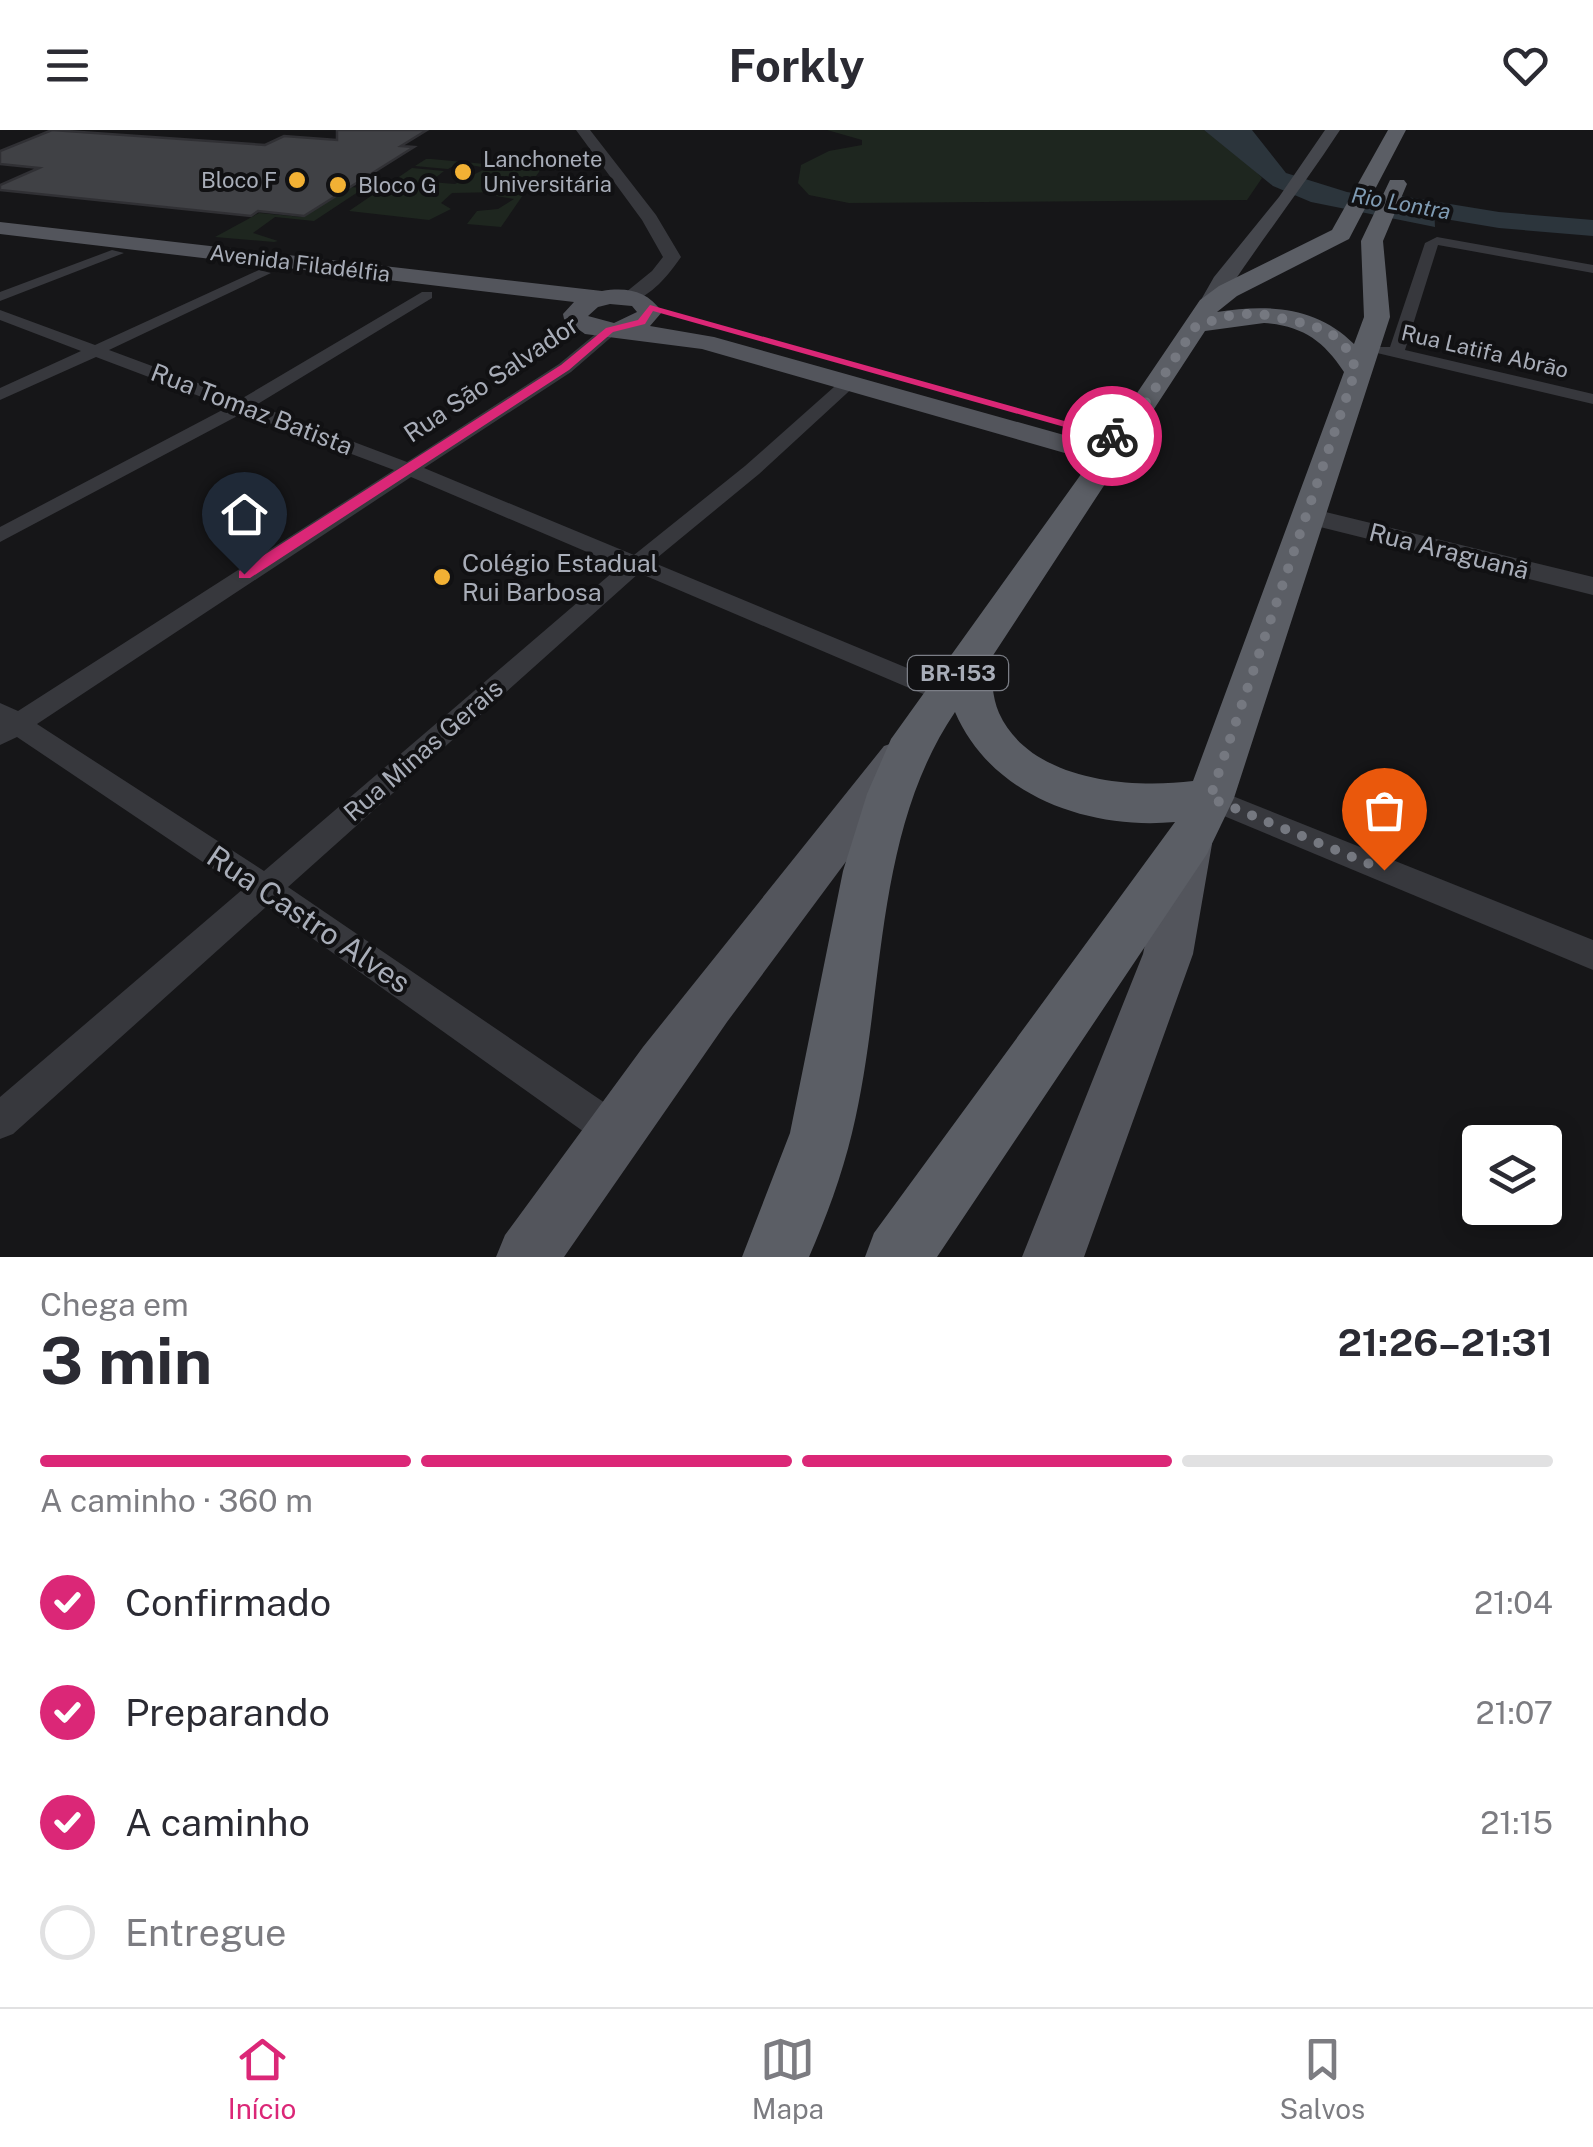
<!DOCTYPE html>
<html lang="pt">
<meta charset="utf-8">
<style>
:root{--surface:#fff;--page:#f2f2f3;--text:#2b2b33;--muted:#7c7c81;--line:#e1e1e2;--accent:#db2777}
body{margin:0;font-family:"Public Sans",sans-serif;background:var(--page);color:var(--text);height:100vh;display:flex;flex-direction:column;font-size:38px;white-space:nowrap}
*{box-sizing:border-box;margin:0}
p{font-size:32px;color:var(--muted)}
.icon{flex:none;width:55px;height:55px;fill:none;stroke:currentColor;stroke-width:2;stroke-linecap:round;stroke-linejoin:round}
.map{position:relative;height:1127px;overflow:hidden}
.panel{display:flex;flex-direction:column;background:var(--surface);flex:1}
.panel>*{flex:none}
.fabs{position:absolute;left:1462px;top:995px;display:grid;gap:20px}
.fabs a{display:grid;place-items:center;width:100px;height:100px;border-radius:10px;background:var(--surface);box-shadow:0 5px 25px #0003;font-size:50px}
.pin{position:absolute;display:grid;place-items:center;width:85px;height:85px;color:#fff;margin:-102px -42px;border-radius:50% 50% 50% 0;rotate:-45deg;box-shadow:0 0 10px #0007}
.pin .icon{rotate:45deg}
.courier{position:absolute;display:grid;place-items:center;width:100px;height:100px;margin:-50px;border:8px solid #db2777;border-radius:50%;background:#fff;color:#222;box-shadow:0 2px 12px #0007}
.head em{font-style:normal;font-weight:700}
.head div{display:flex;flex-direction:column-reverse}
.head{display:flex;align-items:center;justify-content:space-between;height:170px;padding:0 40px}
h1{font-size:65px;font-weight:700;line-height:75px}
.bar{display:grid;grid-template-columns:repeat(4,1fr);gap:15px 10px;align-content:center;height:120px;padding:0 40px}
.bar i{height:12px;border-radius:8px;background:var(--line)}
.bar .selected{background:var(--accent)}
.bar p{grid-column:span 4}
ol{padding:0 40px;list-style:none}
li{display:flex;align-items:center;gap:30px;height:110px}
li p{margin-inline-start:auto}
li .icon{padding:10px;border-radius:50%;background:var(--accent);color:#fff;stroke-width:4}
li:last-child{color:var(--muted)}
li i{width:55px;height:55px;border:5px solid var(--line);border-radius:50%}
header{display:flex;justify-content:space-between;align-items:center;height:130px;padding:0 40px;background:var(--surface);font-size:45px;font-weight:700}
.dock{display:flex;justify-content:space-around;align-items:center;height:140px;border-top:2px solid var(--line);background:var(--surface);font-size:28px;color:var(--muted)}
.dock a{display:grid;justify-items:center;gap:5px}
.dock .selected{color:var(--accent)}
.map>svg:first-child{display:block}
.green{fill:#1e261f}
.water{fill:#2c353c}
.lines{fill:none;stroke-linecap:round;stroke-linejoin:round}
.river{fill:#2c353c;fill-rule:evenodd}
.building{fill:#404145;stroke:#303034;stroke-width:2.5}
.minor{fill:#37383d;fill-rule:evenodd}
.tertiary{fill:#37383d;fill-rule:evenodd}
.secondary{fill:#45474d;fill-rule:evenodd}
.primary{fill:#53555c;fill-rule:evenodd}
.trunk{fill:#5b5e65;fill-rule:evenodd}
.route{fill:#db2777}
.done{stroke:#757880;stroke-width:10;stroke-dasharray:0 18}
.poi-dot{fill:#f2b134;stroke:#111113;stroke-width:4}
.labels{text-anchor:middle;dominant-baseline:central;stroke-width:8;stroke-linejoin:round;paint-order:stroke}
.far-poi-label{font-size:22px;fill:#a8adb8;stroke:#111113;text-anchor:start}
.far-water-label{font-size:22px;font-style:italic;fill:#7f9bb3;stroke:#111113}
.far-street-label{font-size:22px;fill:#a8adb8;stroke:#111113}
.shield{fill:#111113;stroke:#7b7e86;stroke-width:2.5}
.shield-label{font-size:22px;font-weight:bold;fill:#a8adb8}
.street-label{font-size:25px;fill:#a8adb8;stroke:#111113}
.poi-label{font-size:25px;fill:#a8adb8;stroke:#111113;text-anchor:start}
.near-street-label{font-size:30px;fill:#a8adb8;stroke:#111113}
</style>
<header><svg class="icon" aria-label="menu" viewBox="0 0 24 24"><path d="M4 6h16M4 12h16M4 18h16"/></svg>Forkly<svg class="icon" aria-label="heart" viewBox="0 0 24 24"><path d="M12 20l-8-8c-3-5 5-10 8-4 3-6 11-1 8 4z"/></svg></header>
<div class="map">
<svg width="1593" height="1127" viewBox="0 0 1593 1127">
<rect width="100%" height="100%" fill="#161618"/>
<g class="green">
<polygon points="827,0 1204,0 1243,28 1262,48 1247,70 849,73 809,65 798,53 801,35 829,21 862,15 862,10"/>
<polygon points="426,29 431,29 541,39 501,97 467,94 477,81 498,79 514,69 496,66 500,62 452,63 441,73 451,79 429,90 349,81 412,38 444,41 430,52 455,54 487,38 459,33 448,39 415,36"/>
<polygon points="350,57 364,58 314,91 275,87 253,103 278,111 274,112 215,107 259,83 302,87"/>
</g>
<polygon class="water" points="1204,0 1252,0 1286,43 1347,62 1434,76 1435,97 1311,72 1273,56"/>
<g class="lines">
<polygon class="river" points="1364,60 1499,82 1593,90 1593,106 1499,98 1355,74 1351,68"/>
</g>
<polygon class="building" points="52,0 265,15 284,6 337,10 337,0 427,0 401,16 414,17 304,86 258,81 251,86 0,60 0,55 39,38 0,34 0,21"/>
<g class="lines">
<g class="minor">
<polygon points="1437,107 1593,135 1593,143 1438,115 1405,220 1593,264 1593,274 1377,223 1377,217 1390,217 1425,113"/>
<polygon points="112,120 124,123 0,171 0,162"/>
<path d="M 259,140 L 271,143 L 109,220 L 241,269 L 422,162 L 432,162 L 432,168 L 256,275 L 407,332 L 559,234 L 604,197 L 616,197 L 616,203 L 571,242 L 424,338 L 634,425 L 745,336 L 843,249 L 858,253 L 759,344 L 652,432 L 953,557 L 956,563 L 953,569 L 935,569 L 639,443 L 288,757 L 627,988 L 632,1001 L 627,1014 L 614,1019 L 601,1014 L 267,776 L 13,1004 L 0,1009 L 0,967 L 243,759 L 17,607 L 0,615 L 0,573 L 18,581 L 394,340 L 243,283 L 0,412 L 0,397 L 228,277 L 96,227 L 0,270 L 0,258 L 81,221 L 0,190 L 0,180 L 95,215 ZM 411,347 L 620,436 L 264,741 L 37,594 Z"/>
<polygon points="1210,657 1593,810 1593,840 1200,676 1196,668 1200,660"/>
</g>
<g class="tertiary">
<path d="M 576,0 L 590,0 L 656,85 L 681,127 C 668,146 652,165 630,173 L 620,167 L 652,141 L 663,127 L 642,90 Z"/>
<polygon points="1305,377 1593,447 1593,465 1296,391 1292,385 1296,379"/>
</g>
<path class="secondary" d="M 1325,0 L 1340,0 C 1300,61 1255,118 1216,179 L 1202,179 L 1198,175 L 1214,147 L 1279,67 Z"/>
<g class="primary">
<path d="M 0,92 L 602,161 C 628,157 647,161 662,182 L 650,196 L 714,207 L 1121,321 L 1125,327 L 1121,333 L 1110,336 L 702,219 L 585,204 L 564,189 L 563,184 L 574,172 L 0,104 ZM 610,174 L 632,176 L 637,182 L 614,193 L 588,186 L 598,177 Z"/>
<polygon points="899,611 914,616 920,628 914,640 727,892 564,1127 496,1127 505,1105 643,917 884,616"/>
<polygon points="1189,695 1205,700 1212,714 1193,824 1084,1127 1022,1127 1143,824 1166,714 1173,700"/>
</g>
<path class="trunk" d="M 1388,0 L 1406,0 L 1349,109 L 1237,166 L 1217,182 C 1267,174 1316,176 1354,214 L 1364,187 L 1361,111 L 1390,50 L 1404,50 L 1407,54 L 1383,111 L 1390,187 L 1234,668 L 1207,724 L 937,1127 L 865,1127 L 874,1103 L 1175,692 C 1088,700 991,666 955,582 C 872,705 886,864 852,1003 C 842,1045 826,1088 809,1127 L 742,1127 L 790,1003 L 843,741 L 867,664 L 891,609 L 1097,322 L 1200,170 L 1219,156 L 1332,100 ZM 1264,193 C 1302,196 1323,210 1344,242 L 1193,651 C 1130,659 1030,651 999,583 C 992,567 992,548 990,530 L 1205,201 Z"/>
</g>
<polygon class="route" points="650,175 1118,306 1107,309 653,181 645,194 613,202 569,240 250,448 239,448 239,441 561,235 606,198 638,190"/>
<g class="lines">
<polyline class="done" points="1112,306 1122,309 1196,196 1228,186 1256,183 1312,195 1333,205 1346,218 1356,239 1210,668 1384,740"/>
</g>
<g class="poi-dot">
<circle cx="463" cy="42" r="10"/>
<circle cx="297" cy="50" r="10"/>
<circle cx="338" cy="55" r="10"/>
<circle cx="442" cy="447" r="10"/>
</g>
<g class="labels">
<g class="far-poi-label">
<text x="483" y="29">Lanchonete<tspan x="483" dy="25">Universitária</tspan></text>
<text x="277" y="50" text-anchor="end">Bloco F</text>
<text x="358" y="55">Bloco G</text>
</g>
<g class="far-water-label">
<text transform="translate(1401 73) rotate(10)">Rio Lontra</text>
</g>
<g class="far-street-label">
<text transform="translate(300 133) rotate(7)">Avenida Filadélfia</text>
<text transform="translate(1485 221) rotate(13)">Rua Latifa Abrão</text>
</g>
<rect class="shield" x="908" y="526" width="100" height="34" rx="8"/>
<g class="shield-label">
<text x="958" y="543">BR-153</text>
</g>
<g class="street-label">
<text transform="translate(491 249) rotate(-34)">Rua São Salvador</text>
<text transform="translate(252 279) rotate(21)">Rua Tomaz Batista</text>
<text transform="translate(1449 421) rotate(14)">Rua Araguanã</text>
<text transform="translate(423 620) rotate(-41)">Rua Minas Gerais</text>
</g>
<g class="poi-label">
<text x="462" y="433">Colégio Estadual<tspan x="462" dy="29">Rui Barbosa</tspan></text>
</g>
<g class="near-street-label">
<text transform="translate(309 789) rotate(34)">Rua Castro Alves</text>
</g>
</g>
</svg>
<div class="fabs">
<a><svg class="icon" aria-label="layers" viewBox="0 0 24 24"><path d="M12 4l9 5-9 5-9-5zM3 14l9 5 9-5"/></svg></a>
</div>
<div class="pin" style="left:1384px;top:740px;background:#ea580c"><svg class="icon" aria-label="bag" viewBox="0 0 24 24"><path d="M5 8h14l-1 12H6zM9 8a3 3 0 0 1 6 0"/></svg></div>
<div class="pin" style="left:244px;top:444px;background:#1f2937"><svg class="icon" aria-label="home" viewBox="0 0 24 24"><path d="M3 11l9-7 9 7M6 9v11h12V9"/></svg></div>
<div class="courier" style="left:1112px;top:306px"><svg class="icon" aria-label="bike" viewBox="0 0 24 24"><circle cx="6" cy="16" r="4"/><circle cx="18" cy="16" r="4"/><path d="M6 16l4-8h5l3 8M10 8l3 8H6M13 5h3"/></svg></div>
</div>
<section class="panel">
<div class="head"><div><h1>3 min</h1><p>Chega em</p></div><em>21:26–21:31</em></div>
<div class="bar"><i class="selected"></i><i class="selected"></i><i class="selected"></i><i></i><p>A caminho · 360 m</p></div>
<ol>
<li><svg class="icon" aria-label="check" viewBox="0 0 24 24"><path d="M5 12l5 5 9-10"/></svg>Confirmado<p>21:04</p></li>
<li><svg class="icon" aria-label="check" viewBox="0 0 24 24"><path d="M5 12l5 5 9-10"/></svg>Preparando<p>21:07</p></li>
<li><svg class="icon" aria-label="check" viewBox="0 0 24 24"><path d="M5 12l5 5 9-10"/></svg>A caminho<p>21:15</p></li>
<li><i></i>Entregue</li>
</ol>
</section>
<nav class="dock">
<a class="selected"><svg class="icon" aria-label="home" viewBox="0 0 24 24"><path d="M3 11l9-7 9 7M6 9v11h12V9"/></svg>Início</a>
<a><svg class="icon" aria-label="map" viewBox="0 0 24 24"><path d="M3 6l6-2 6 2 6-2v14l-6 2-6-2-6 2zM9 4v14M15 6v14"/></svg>Mapa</a>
<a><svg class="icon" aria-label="saved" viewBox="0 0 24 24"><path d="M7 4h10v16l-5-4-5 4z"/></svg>Salvos</a>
</nav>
